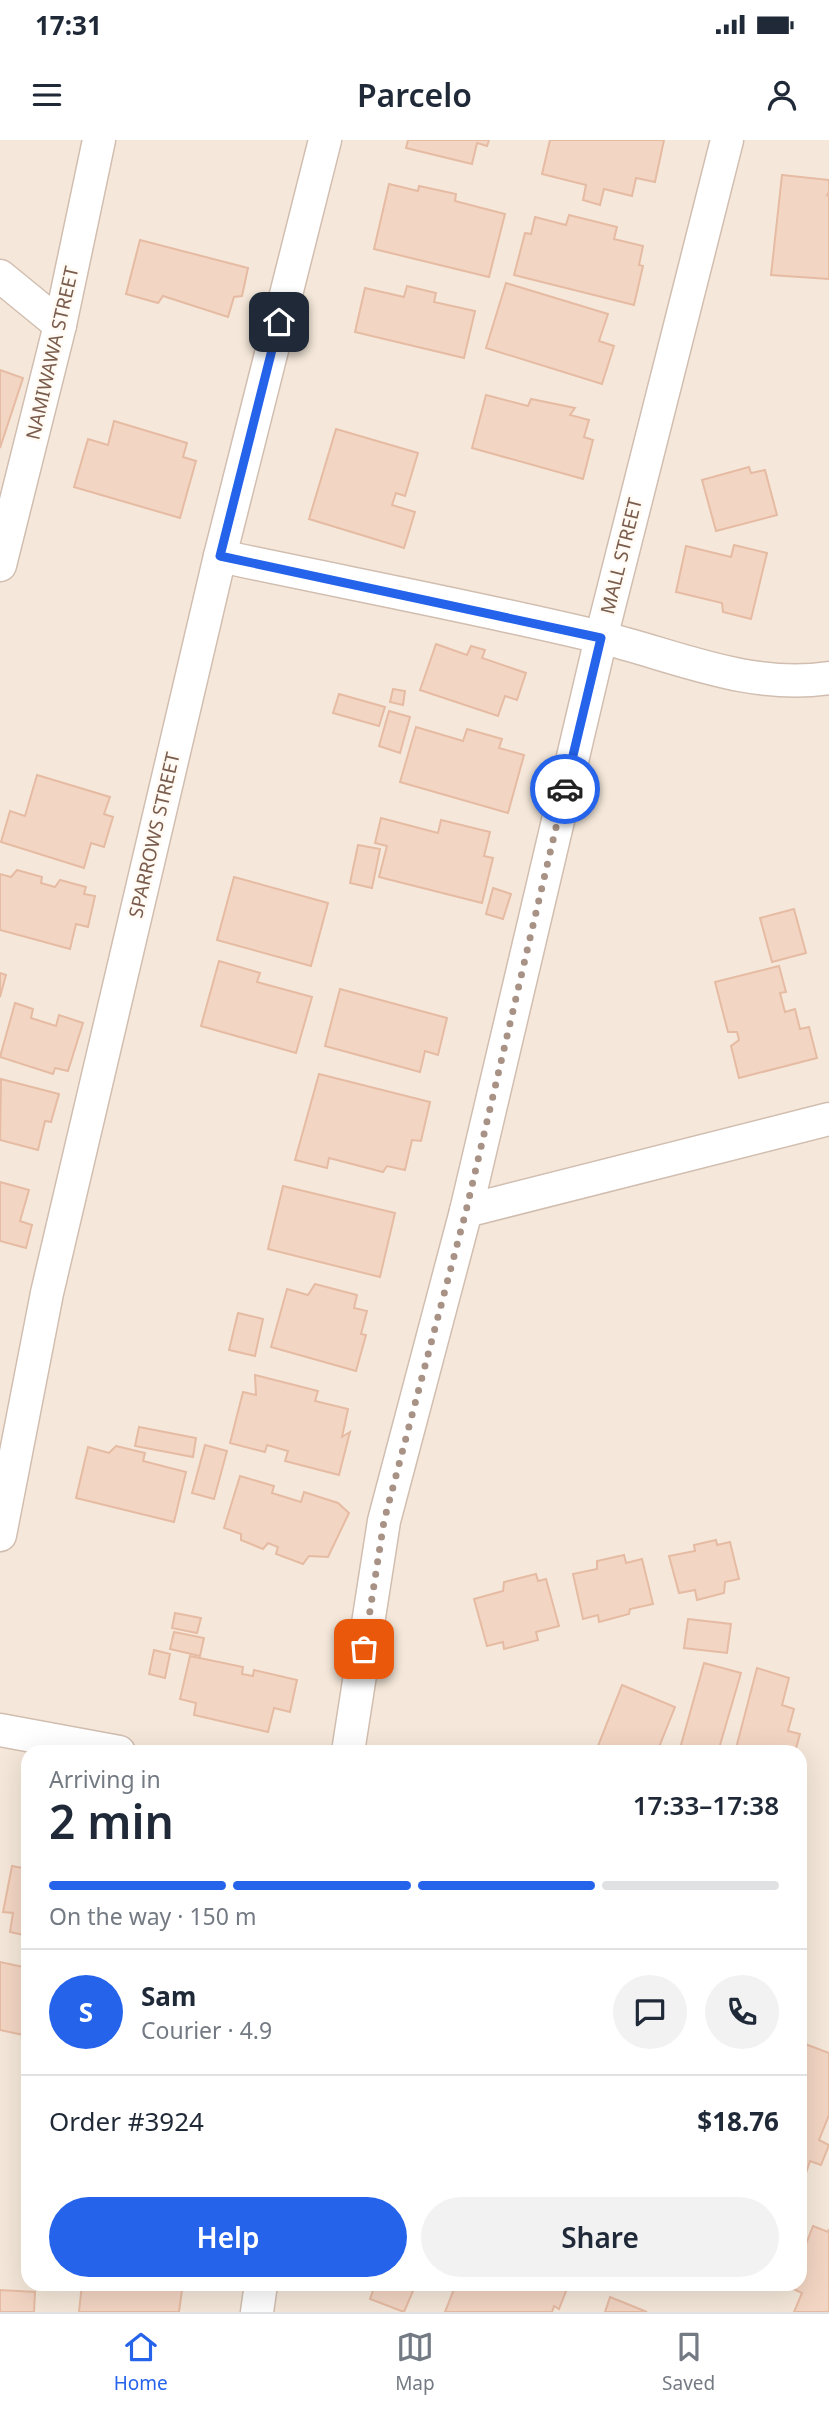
<!DOCTYPE html>
<meta charset="utf-8">
<style>
:root{--surface:#fff;--page:#f2f2f3;--text:#1f2937;--muted:#747a83;--line:#e0e1e3;--accent:#2563eb}
body{margin:0;font-family:"Noto Sans",sans-serif;background:var(--page);color:var(--text);height:100vh;display:flex;flex-direction:column;font-size:26px;white-space:nowrap}
*{box-sizing:border-box;margin:0}
p{font-size:23px;color:var(--muted)}
.icon{flex:none;width:38px;height:38px;fill:none;stroke:currentColor;stroke-width:2;stroke-linecap:round;stroke-linejoin:round}
.map{position:relative;flex:1;overflow:hidden}
.sheet{position:absolute;left:21px;top:1605px;width:786px;height:546px;display:flex;flex-direction:column;background:var(--surface);border-radius:21px;box-shadow:0 7px 28px #0002}
.sheet>*{flex:none}
.pin{position:absolute;display:grid;place-items:center;width:60px;height:60px;color:#fff;margin:-30px;border-radius:14px;box-shadow:0 4px 10px #0006}
.courier{position:absolute;display:grid;place-items:center;width:70px;height:70px;margin:-35px;border:5px solid #2563eb;border-radius:50%;background:#fff;color:#222;box-shadow:0 2px 9px #0007}
.summary em{font-style:normal;font-weight:600}
.summary div{display:flex;flex-direction:column-reverse}
.summary{display:flex;align-items:center;justify-content:space-between;height:119px;padding:0 28px}
h1{font-size:46px;font-weight:600;line-height:52px}
.bar{display:grid;grid-template-columns:repeat(4,1fr);gap:10px 7px;align-content:center;height:84px;padding:0 28px}
.bar i{height:9px;border-radius:5px;background:var(--line)}
.bar .current{background:var(--accent)}
.bar p{grid-column:span 4}
.line{display:flex;align-items:center;gap:18px;padding:0 28px;border-top:2px solid var(--line)}
.line div{flex:1}
.round{display:grid;place-items:center;flex:none;width:74px;height:74px;border-radius:37px;background:var(--page)}
.primary-button{display:flex;gap:14px;margin-top:auto;padding:14px 28px}
.primary-button a{flex:1;height:80px;border-radius:42px;background:var(--accent);color:#fff;font-size:28px;font-weight:600;line-height:80px;text-align:center}
.primary-button a+a{background:var(--page);color:var(--text)}
.status{display:flex;justify-content:space-between;align-items:center;height:49px;padding:0 35px;background:var(--surface);direction:ltr}
.status svg{height:19px;fill:currentColor}
header{display:flex;justify-content:space-between;align-items:center;height:91px;padding:0 28px;background:var(--surface);font-size:32px;font-weight:600}
.menu{display:flex;justify-content:space-around;align-items:center;height:98px;border-top:2px solid var(--line);background:var(--surface);font-size:19px;color:var(--muted)}
.menu a{display:grid;justify-items:center;gap:4px}
.menu .current{color:var(--accent)}
.map>svg:first-child{display:block}
.residential{fill:#f5e8da;fill-rule:evenodd}
.building{fill:#f3d5c3;stroke:#e6bba3;stroke-width:2}
.lines{fill:none;stroke-linecap:round;stroke-linejoin:round}
.minor-casing{stroke:#d1beb0;stroke-width:35}
.minor{stroke:#fff;stroke-width:32}
.done{stroke:#a89285;stroke-width:7;stroke-dasharray:0 12.6}
.route{stroke:#2563eb;stroke-width:9}
.labels{text-anchor:middle;dominant-baseline:central;stroke-width:5;stroke-linejoin:round;paint-order:stroke}
.street-label{font-size:19px;fill:#7a5c4d;stroke:#fffaf3}
</style>
<div class="status"><b>17:31</b><svg viewBox="0 0 49 12"><path d="M0 12V9h3v3zM5 12V6h3v6zM10 12V3h3v9zM15 12V0h3v12zM26 1h20v11H26zM47 4h2v5h-2z"/></svg></div>
<header><svg class="icon" aria-label="menu" viewBox="0 0 24 24"><path d="M4 6h16M4 12h16M4 18h16"/></svg>Parcelo<svg class="icon" aria-label="person" viewBox="0 0 24 24"><circle cx="12" cy="8" r="4"/><path d="M4 21q1-7 8-7t8 7"/></svg></header>
<div class="map">
<svg width="829" height="2172" viewBox="0 0 829 2172">
<rect width="100%" height="100%" fill="#fdf6ec"/>
<path class="residential" d="M 0,0 L 829,0 L 829,2172 L 0,2172 ZM 28,1612 L 800,1612 L 800,2144 L 28,2144 Z"/>
<g class="building">
<polygon points="408,0 489,0 487,6 477,3 472,24 406,8"/>
<polygon points="550,0 664,0 655,42 636,38 632,56 604,49 600,65 583,60 586,45 542,34"/>
<polygon points="782,35 829,40 829,52 827,55 829,56 829,139 771,135"/>
<polygon points="389,44 418,51 419,46 456,54 455,61 505,74 489,137 374,109"/>
<polygon points="569,75 617,87 614,99 643,106 639,125 643,126 634,165 514,135 525,93 531,94 535,77 566,85"/>
<polygon points="140,100 248,128 242,156 234,157 228,177 163,156 158,163 126,154"/>
<polygon points="506,143 608,174 599,201 614,206 602,244 486,208"/>
<polygon points="407,146 436,153 434,162 475,171 464,218 355,192 365,148 404,157"/>
<polygon points="0,230 23,238 0,308"/>
<polygon points="486,255 528,266 531,259 575,268 570,275 589,280 584,297 593,300 583,339 472,308"/>
<polygon points="114,281 187,303 183,317 196,321 180,378 74,347 88,299 108,305"/>
<polygon points="336,289 418,313 405,356 396,353 392,365 415,372 404,408 309,379"/>
<polygon points="749,327 751,333 765,330 777,375 716,391 702,340"/>
<polygon points="734,405 767,413 751,479 723,472 722,463 676,452 686,406 731,417"/>
<polygon points="436,504 467,515 471,506 485,510 482,518 526,533 517,560 505,556 498,576 420,550"/>
<polygon points="393,549 405,551 403,565 390,562"/>
<polygon points="339,554 385,567 379,586 333,573"/>
<polygon points="389,571 410,577 400,613 379,606"/>
<polygon points="416,587 463,601 467,589 502,599 499,608 524,615 508,673 400,642"/>
<polygon points="37,635 110,657 104,674 113,677 104,707 91,703 84,728 1,702 10,671 25,676"/>
<polygon points="381,678 438,693 441,680 490,692 484,716 493,718 482,763 379,737 387,706 375,703"/>
<polygon points="358,705 380,709 372,748 350,743"/>
<polygon points="17,730 42,737 41,743 55,747 60,740 86,747 84,754 95,756 88,787 76,784 70,809 0,790 0,734 11,737"/>
<polygon points="234,737 328,763 311,826 217,800"/>
<polygon points="493,748 511,754 503,779 486,774"/>
<polygon points="794,769 806,813 772,822 760,778"/>
<polygon points="219,821 260,833 257,842 312,857 296,913 201,886"/>
<polygon points="779,826 786,852 780,853 785,872 795,869 800,889 809,887 817,918 739,938 731,906 739,900 737,892 728,892 715,842"/>
<polygon points="0,833 6,835 0,857"/>
<polygon points="340,849 447,878 438,915 425,911 420,932 325,906"/>
<polygon points="15,863 33,869 31,878 56,886 59,875 83,883 68,931 55,928 53,934 0,917"/>
<polygon points="319,934 430,962 421,1001 412,1000 405,1030 387,1026 383,1032 329,1018 327,1028 295,1020"/>
<polygon points="1,939 59,954 51,982 45,981 38,1010 0,1000"/>
<polygon points="0,1042 29,1050 20,1081 32,1085 26,1108 0,1101"/>
<polygon points="283,1046 395,1073 380,1137 268,1109"/>
<polygon points="315,1144 357,1155 354,1168 367,1171 361,1194 366,1195 356,1231 271,1207 287,1149 308,1155"/>
<polygon points="238,1173 263,1179 255,1216 229,1210"/>
<polygon points="255,1235 318,1251 315,1261 348,1269 342,1297 350,1292 339,1335 285,1321 288,1311 267,1305 265,1312 230,1303 243,1252 256,1255"/>
<polygon points="139,1287 196,1298 193,1317 135,1306"/>
<polygon points="205,1305 227,1311 214,1359 192,1353"/>
<polygon points="116,1306 145,1313 143,1321 186,1332 174,1382 76,1358 88,1307 109,1313"/>
<polygon points="240,1336 274,1346 272,1353 301,1362 304,1352 338,1363 349,1373 328,1417 309,1416 303,1424 276,1414 278,1407 268,1403 263,1409 241,1400 241,1394 224,1388"/>
<polygon points="716,1400 717,1405 730,1402 739,1439 725,1442 724,1453 697,1460 695,1450 679,1453 669,1416 695,1411 694,1405"/>
<polygon points="624,1415 626,1423 642,1419 653,1464 630,1469 629,1474 599,1482 598,1475 583,1479 573,1434 597,1429 597,1421"/>
<polygon points="536,1434 538,1441 546,1439 559,1486 536,1492 538,1500 504,1509 503,1502 487,1506 474,1459 503,1451 504,1442"/>
<polygon points="175,1473 201,1478 197,1493 172,1488"/>
<polygon points="688,1479 731,1484 727,1513 684,1508"/>
<polygon points="174,1492 204,1498 200,1516 170,1509"/>
<polygon points="154,1510 170,1514 165,1538 149,1534"/>
<polygon points="190,1516 243,1527 242,1534 253,1536 254,1530 297,1540 290,1572 274,1568 268,1592 194,1575 196,1563 180,1559"/>
<polygon points="704,1523 741,1533 718,1612 679,1612"/>
<polygon points="757,1528 789,1538 782,1565 794,1569 788,1591 800,1594 795,1612 735,1612"/>
<polygon points="622,1545 675,1567 657,1612 611,1612 598,1606"/>
<polygon points="12,1726 28,1729 28,1796 10,1792 13,1773 3,1772"/>
<polygon points="0,1822 28,1828 28,1896 0,1890"/>
<polygon points="800,1902 829,1913 829,1975 819,2000 829,2005 821,2025 810,2021 806,2033 800,2030"/>
<polygon points="813,2086 828,2092 829,2089 829,2172 794,2172 802,2153 789,2147 790,2144 800,2144 800,2120"/>
<polygon points="82,2144 121,2148 121,2144 129,2144 182,2150 179,2172 79,2172"/>
<polygon points="371,2144 416,2144 404,2172 370,2159 375,2145"/>
<polygon points="456,2144 563,2144 568,2146 559,2169 554,2166 552,2172 445,2172"/>
<polygon points="0,2150 35,2152 34,2172 0,2172"/>
<polygon points="610,2157 647,2172 605,2172"/>
</g>
<g class="lines">
<g class="minor-casing">
<g id="minor">
<polyline points="0,136 60,185"/>
<path d="M 220,416 C 346,443 475,467 600,497 C 677,516 749,550 829,538"/>
<polyline points="0,425 60,185 99,0"/>
<polyline points="466,1071 829,979"/>
<polyline points="0,1395 47,1153 220,416 325,0"/>
<polyline points="0,1590 119,1612"/>
<polyline points="348,1612 384,1381 466,1071 601,498 727,0"/>
<polyline points="257,2172 261,2144"/>
</g>
</g>
<use href="#minor" class="minor"/>
</g>
<g class="lines">
<polyline class="done" points="364,1509 384,1381 466,1071 565,649"/>
<polyline class="route" points="279,182 220,416 601,498 565,649"/>
</g>
<g class="labels">
<g class="street-label">
<text transform="translate(52 213) rotate(-77)">NAMIWAWA STREET</text>
<text transform="translate(621 416) rotate(-76)">MALL STREET</text>
<text transform="translate(154 695) rotate(-77)">SPARROWS STREET</text>
</g>
</g>
</svg>
<div class="pin" style="left:364px;top:1509px;background:#ea580c"><svg class="icon" aria-label="bag" viewBox="0 0 24 24"><path d="M5 8h14l-1 12H6zM9 8a3 3 0 0 1 6 0"/></svg></div>
<div class="pin" style="left:279px;top:182px;background:#1f2937"><svg class="icon" aria-label="home" viewBox="0 0 24 24"><path d="M3 11l9-7 9 7M6 9v11h12V9"/></svg></div>
<div class="courier" style="left:565px;top:649px"><svg class="icon" aria-label="car" viewBox="0 0 24 24"><path d="M5 17H2v-5l4-1 3-4h7l3 4 3 1v5h-3M9 17h6M6 11h13"/><circle cx="7" cy="17" r="2"/><circle cx="17" cy="17" r="2"/></svg></div>
<section class="sheet">
<div class="summary"><div><h1>2 min</h1><p>Arriving in</p></div><em>17:33–17:38</em></div>
<div class="bar"><i class="current"></i><i class="current"></i><i class="current"></i><i></i><p>On the way · 150 m</p></div>
<div class="line" style="height:126px"><b class="round" style="background:var(--accent);color:#fff">S</b><div><b>Sam</b><p>Courier · 4.9</p></div><a class="round"><svg class="icon" aria-label="chat" viewBox="0 0 24 24"><path d="M4 5h16v11H9l-5 4z"/></svg></a><a class="round"><svg class="icon" aria-label="phone" viewBox="0 0 24 24"><path d="M5 4h4l2 5-3 2q2 4 5 5l2-3 5 2v4C11 20 4 13 5 4z"/></svg></a></div>
<div class="line" style="height:91px"><div>Order #3924</div><b>$18.76</b></div>
<div class="primary-button"><a>Help</a><a>Share</a></div>
</section>
</div>
<nav class="menu">
<a class="current"><svg class="icon" aria-label="home" viewBox="0 0 24 24"><path d="M3 11l9-7 9 7M6 9v11h12V9"/></svg>Home</a>
<a><svg class="icon" aria-label="map" viewBox="0 0 24 24"><path d="M3 6l6-2 6 2 6-2v14l-6 2-6-2-6 2zM9 4v14M15 6v14"/></svg>Map</a>
<a><svg class="icon" aria-label="saved" viewBox="0 0 24 24"><path d="M7 4h10v16l-5-4-5 4z"/></svg>Saved</a>
</nav>
